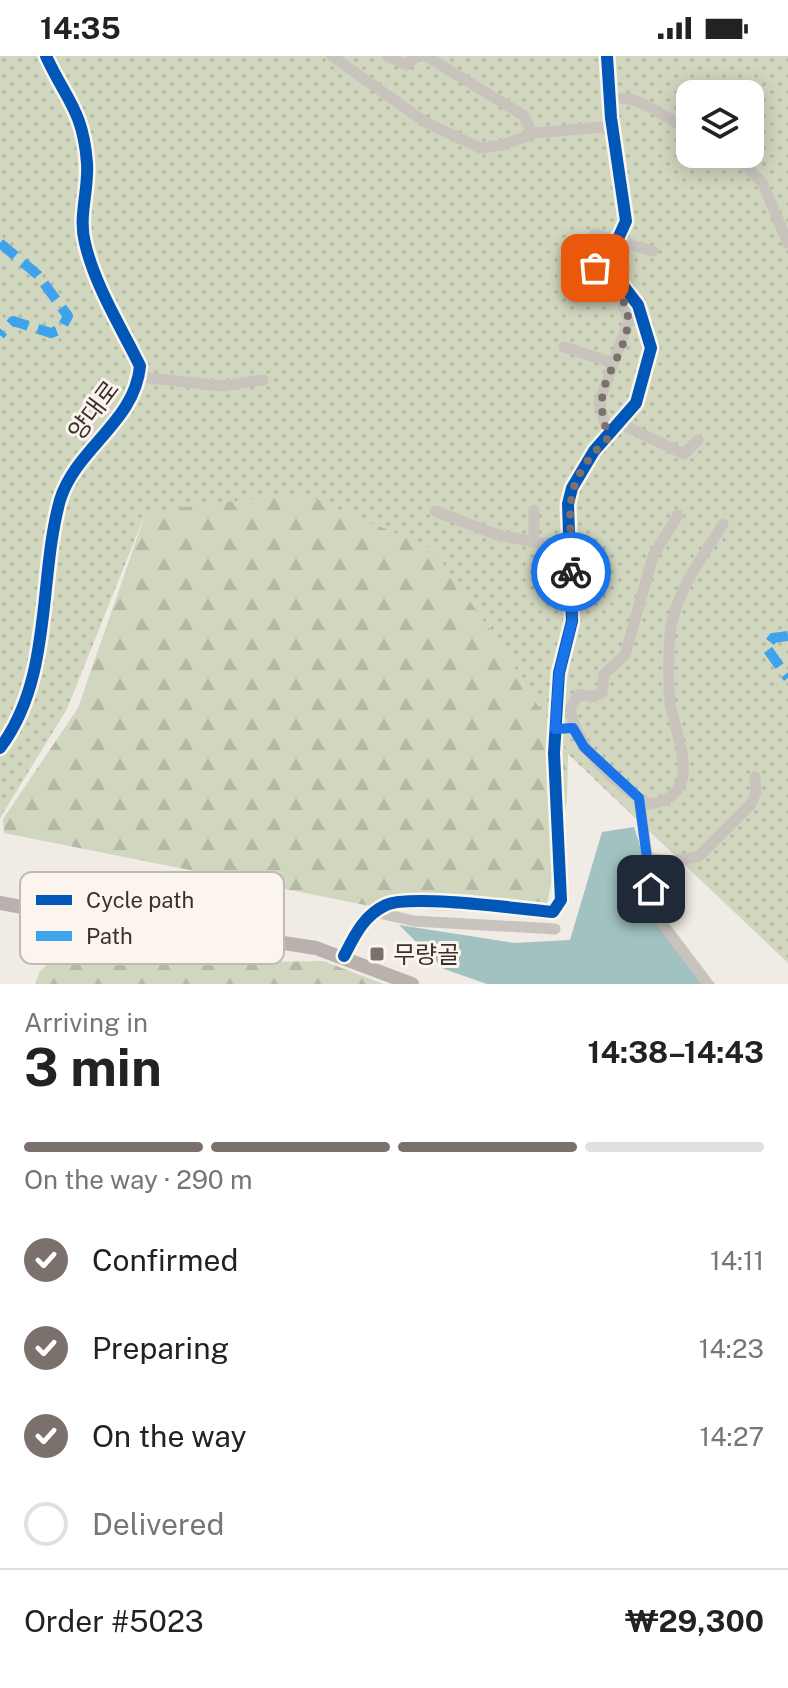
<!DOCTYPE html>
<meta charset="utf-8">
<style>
:root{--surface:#fff;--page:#f6f6f6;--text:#222;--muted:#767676;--line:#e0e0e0;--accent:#7a716c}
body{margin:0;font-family:"Public Sans","Noto Sans KR",sans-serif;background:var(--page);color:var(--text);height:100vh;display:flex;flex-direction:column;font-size:30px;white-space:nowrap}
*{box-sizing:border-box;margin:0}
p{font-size:26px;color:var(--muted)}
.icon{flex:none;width:44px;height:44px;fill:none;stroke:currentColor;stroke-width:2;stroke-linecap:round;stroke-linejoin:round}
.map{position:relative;height:928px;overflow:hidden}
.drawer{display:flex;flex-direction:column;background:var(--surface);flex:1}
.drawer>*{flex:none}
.controls{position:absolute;left:676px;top:24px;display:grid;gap:16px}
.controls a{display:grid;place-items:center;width:88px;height:88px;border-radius:16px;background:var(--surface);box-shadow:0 4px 20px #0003;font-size:40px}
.pin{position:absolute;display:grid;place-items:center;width:68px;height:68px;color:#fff;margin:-34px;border-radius:16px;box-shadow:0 4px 12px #0006}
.courier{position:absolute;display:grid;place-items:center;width:80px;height:80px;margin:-40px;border:6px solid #1a73e8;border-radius:50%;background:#fff;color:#222;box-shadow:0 2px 10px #0007}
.overview em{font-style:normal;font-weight:700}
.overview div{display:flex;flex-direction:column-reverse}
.overview{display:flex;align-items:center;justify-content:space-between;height:136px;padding:0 24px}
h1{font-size:52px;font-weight:700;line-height:60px}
.bar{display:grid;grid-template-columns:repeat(4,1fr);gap:12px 8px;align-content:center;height:96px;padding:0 24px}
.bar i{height:10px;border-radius:6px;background:var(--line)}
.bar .active{background:var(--accent)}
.bar p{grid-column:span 4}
.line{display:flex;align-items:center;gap:20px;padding:0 24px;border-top:2px solid var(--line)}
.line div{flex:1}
ol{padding:0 24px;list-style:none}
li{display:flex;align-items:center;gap:24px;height:88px}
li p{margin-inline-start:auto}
li .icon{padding:8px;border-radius:50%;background:var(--accent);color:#fff;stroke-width:4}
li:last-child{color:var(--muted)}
li i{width:44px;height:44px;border:4px solid var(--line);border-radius:50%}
.status{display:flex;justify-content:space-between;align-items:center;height:56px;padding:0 40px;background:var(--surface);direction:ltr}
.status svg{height:22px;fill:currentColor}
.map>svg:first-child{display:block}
.grass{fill:url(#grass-dots);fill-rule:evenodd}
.forest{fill:url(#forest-firs)}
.water{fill:#a1c2c1}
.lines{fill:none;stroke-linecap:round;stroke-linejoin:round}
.minor{stroke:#c9c3be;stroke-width:11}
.major{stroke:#b8b1ad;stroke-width:14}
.quiet{stroke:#3fa3eb;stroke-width:10;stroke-dasharray:20 10;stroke-linecap:butt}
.cycleway-casing{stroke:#fbf5ee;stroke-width:17}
.cycleway{stroke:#0057b8;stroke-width:12}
.done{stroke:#7a716c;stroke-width:8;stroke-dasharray:0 14.4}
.route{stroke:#1a73e8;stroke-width:10}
.poi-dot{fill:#7a716c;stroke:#fbf5ee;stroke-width:3}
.labels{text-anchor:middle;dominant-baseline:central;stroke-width:6;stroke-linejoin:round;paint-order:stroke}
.street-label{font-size:24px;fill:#3b302b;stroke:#fbf5ee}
.poi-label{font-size:24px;fill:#3b302b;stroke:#fbf5ee;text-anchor:start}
.key{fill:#fbf5ee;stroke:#c1bab4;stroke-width:2}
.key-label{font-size:22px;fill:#3b302b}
</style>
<div class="status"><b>14:35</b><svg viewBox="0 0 49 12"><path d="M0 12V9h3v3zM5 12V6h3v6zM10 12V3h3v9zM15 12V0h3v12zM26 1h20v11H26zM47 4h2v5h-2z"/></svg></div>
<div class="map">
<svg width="788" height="928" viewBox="0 0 788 928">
<defs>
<pattern id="grass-dots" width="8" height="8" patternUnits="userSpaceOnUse" patternTransform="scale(2)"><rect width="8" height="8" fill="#d1d6bf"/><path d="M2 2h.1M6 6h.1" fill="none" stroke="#b4b8a4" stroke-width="1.8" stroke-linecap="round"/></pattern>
<pattern id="forest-firs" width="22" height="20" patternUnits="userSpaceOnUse" patternTransform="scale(2)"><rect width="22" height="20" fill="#d1d6bf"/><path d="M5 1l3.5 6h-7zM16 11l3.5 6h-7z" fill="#b4b8a4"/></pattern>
</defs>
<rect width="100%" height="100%" fill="#f0ebe5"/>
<path class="grass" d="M 0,0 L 788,0 L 788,907 L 568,698 L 500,588 L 432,498 L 146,456 L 67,653 L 0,762 ZM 690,38 L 750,38 L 750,98 L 690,98 Z"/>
<g class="forest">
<polygon points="301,437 433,493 500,588 568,698 567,744 545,859 380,852 4,777 3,763 78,652 146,456"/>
<polygon points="140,888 182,897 228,897 272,906 323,905 384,928 35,928 40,915 56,901 118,898"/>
</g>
<polygon class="water" points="634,771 668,877 715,928 487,928 444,913 399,869 514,887 570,884 602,776"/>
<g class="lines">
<g class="minor">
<polyline points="332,0 425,66 480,92 502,89 536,77 612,70"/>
<polyline points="388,0 406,9 417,0"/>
<polyline points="426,0 523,59 533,78"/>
<path d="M 610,44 C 639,35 663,63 690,74"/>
<polyline points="734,98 762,126 788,187"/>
<polyline points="595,178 653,195"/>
<polyline points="569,193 586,210 608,214"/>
<polyline points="564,291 613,307"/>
<polyline points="139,321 223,330 263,324"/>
<polyline points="621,368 684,398 698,384"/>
<polyline points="609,381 599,347 629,264 619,238 621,227"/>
<polyline points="534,454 534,486"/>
<polyline points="435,455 498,479 571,493"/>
<path d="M 678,459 L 653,500 L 625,599 L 604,618 L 602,637 L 591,641 L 579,638 L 570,652 C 577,693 614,728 649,748 C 708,741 674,678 670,646 C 668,629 668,581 672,566 C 680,530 704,499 723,468"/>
<path d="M 0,692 C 53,622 38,524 60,444 C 76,392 135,366 140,310 C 121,271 95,230 85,187 C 78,160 89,134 87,107 C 83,54 66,44 46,0"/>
<polyline points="639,742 655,858 708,928"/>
<polyline points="646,802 671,805 698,801 751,748 756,736 755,721"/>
<polyline points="375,856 414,865 555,873"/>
<path d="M 344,900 C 355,879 363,860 386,849 C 411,838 521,853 553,856 L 561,844 L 554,697 L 559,617 L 572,565 L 568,448 L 572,432 L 594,395 L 636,347 L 651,292 L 638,249 L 621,227 L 609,218 L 607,207 L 626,165 L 611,62 L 607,0"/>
</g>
<polyline class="major" points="0,847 148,875 231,879 316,892 412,928"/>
<g class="quiet">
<polyline points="0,187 38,219 68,260 61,273 51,277 13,265 0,279"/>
<polyline points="788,580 773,582 766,591 788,622"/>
</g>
<g class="cycleway-casing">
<g id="cycleway">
<path d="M 0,692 C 53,622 38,524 60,444 C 76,392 135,366 140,310 C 121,271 95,230 85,187 C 78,160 89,134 87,107 C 83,54 66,44 46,0"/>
<path d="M 344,900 C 355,879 363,860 386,849 C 411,838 521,853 553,856 L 561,844 L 554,697 L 559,617 L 572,565 L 568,448 L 572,432 L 594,395 L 636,347 L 651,292 L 638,249 L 621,227 L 609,218 L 607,207 L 626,165 L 611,62 L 607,0"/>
</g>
</g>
<use href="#cycleway" class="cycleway"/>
</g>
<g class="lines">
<path class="done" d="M 571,516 C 573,452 557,432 609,381 C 588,327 619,317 628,269 C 630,254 619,242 621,227 L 608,214 L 595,212"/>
<polyline class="route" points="571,516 572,565 559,617 555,673 573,672 584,691 639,742 651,833"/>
</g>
<rect class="poi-dot" x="369" y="890" width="16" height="16" rx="4"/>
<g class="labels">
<g class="street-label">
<text transform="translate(93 354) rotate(-53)">양대로</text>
</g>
<g class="poi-label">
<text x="393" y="898">무량골</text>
</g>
</g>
<rect x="20" y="816" width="264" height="92" rx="12" class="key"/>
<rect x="36" y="839" width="36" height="10" fill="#0057b8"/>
<rect x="36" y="875" width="36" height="10" fill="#3fa3eb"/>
<g class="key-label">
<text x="86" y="852">Cycle path</text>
<text x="86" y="888">Path</text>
</g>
</svg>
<div class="controls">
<a><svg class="icon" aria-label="layers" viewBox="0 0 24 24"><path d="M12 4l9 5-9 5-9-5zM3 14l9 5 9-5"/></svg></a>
</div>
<div class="pin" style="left:595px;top:212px;background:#ea580c"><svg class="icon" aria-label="bag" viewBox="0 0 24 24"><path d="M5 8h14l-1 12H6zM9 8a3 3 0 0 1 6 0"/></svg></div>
<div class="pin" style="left:651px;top:833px;background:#1f2937"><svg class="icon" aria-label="home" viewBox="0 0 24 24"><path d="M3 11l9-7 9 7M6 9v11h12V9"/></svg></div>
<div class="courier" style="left:571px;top:516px"><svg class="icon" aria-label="bike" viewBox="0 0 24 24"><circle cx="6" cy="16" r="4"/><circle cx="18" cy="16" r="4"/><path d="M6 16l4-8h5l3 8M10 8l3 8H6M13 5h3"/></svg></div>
</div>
<section class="drawer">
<div class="overview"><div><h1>3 min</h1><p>Arriving in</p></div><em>14:38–14:43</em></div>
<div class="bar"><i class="active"></i><i class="active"></i><i class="active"></i><i></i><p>On the way · 290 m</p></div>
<ol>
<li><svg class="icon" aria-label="check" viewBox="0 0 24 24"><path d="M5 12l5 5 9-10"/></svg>Confirmed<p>14:11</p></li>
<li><svg class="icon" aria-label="check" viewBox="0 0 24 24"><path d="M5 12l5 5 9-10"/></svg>Preparing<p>14:23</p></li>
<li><svg class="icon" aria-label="check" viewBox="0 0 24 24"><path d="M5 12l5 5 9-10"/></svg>On the way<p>14:27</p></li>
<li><i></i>Delivered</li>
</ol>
<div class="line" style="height:104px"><div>Order #5023</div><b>₩29,300</b></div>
</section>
